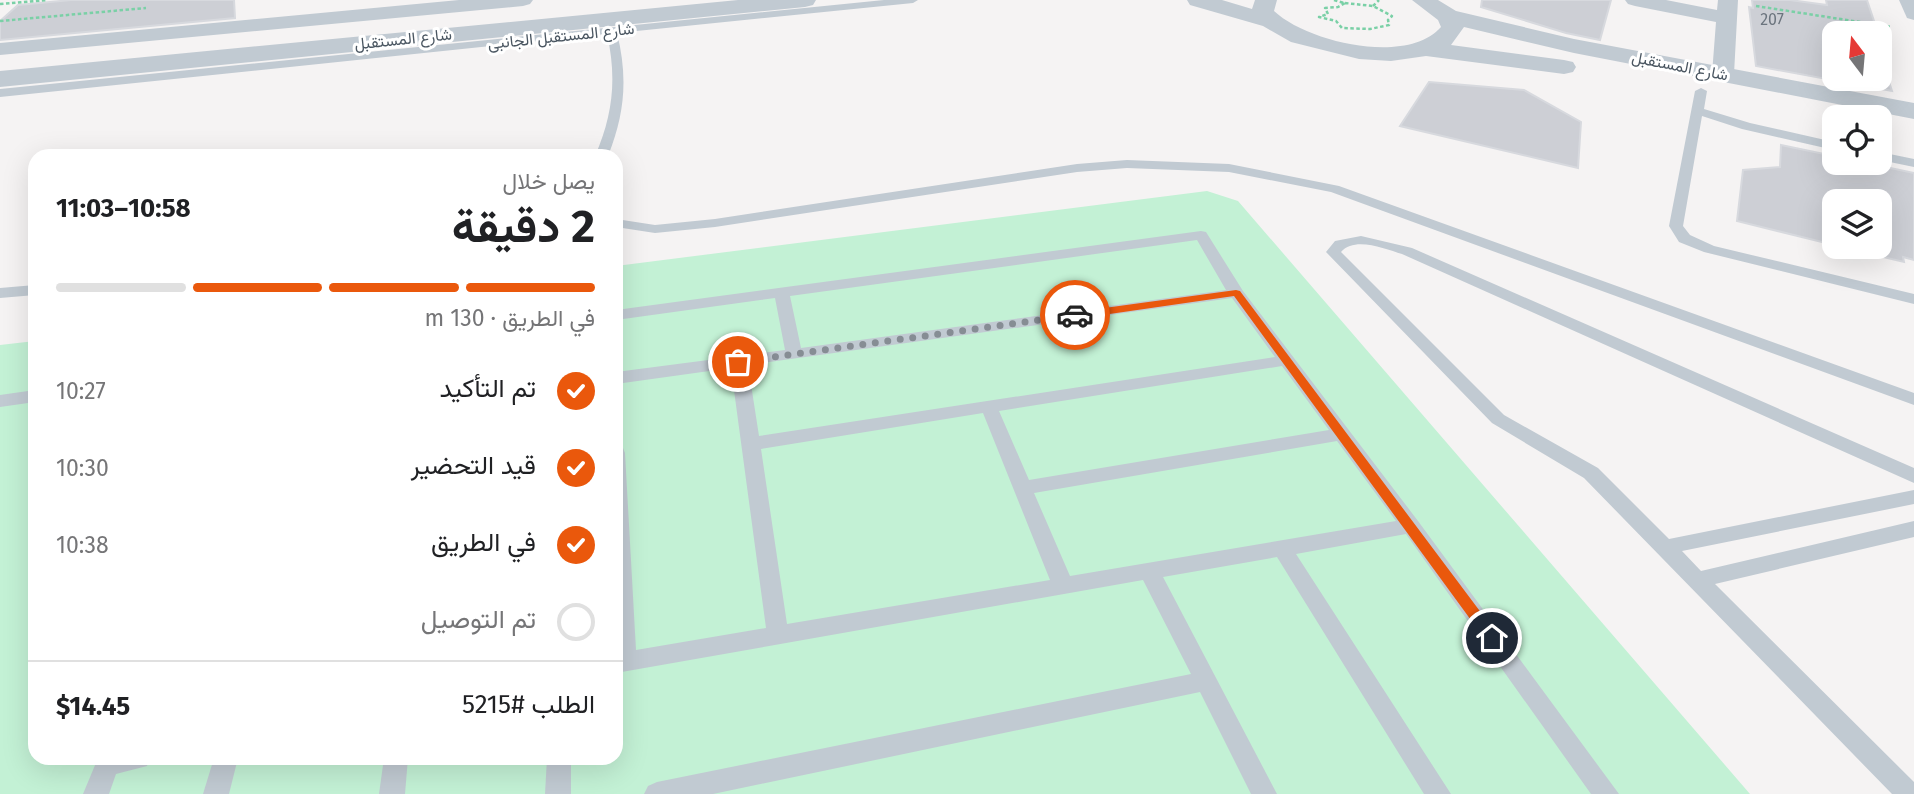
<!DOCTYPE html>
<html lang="ar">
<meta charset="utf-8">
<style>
:root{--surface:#fff;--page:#f2f2f2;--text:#202124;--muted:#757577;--line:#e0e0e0;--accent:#ea580c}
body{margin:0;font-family:"Fira Sans",Vazirmatn,sans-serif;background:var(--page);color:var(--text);direction:rtl;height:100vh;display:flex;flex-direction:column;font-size:26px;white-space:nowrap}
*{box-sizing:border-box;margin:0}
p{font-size:23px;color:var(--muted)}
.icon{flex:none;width:38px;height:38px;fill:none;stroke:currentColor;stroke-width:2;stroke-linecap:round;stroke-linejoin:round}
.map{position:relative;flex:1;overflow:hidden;direction:ltr}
.drawer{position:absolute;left:28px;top:149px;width:595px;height:616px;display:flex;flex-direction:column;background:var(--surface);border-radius:21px;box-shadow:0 7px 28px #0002;direction:rtl}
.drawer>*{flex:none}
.needle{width:46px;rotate:344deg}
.tools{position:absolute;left:1822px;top:21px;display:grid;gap:14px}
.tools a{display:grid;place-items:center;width:70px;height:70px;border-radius:14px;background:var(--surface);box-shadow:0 7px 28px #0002;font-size:35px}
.pin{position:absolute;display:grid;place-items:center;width:60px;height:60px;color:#fff;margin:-30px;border:4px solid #fff;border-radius:50%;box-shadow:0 2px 7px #0007}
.courier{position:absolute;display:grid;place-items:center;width:70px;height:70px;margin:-35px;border:5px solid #ea580c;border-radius:50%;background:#fff;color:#222;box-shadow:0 2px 9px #0007}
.head em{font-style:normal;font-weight:700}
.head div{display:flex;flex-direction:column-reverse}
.head{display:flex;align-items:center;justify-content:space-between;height:119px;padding:0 28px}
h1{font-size:46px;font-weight:700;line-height:52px}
.bar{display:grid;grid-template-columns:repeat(4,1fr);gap:10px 7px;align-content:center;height:84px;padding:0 28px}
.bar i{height:9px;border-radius:5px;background:var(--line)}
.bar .active{background:var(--accent)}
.bar p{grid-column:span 4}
.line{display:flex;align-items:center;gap:18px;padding:0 28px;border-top:2px solid var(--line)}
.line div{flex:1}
ol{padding:0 28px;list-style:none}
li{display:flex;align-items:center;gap:21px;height:77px}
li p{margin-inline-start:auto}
li .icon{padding:7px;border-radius:50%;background:var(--accent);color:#fff;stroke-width:4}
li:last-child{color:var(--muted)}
li i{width:38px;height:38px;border:4px solid var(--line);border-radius:50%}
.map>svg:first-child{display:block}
.green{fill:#c3f1d5}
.building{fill:#cdcfd5;stroke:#d7d9de;stroke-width:2}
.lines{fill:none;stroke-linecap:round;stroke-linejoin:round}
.path{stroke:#7ad0a6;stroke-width:2.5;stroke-dasharray:3.5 2.5;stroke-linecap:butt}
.service{fill:#c1cad2;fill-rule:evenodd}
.minor{fill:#c1cad2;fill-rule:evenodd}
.tertiary{fill:#c1cad2;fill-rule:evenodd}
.route{fill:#ea580c}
.done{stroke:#868d94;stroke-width:7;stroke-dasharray:0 12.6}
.labels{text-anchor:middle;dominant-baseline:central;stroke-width:6;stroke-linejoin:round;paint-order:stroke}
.number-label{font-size:16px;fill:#6b747e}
.far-street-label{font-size:16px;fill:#4a5661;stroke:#fff}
</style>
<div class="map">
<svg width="1914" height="794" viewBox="0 0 1914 794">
<rect width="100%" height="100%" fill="#f5f3f3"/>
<polygon class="green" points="1207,191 1238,201 1750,794 0,794 0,345 35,341 35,758 616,758 616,266"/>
<g class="building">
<polygon points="71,0 234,0 235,18 0,40 0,21 18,5"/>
<polygon points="1482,0 1611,0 1600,40 1566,33 1481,7"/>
<polygon points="1752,0 1790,0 1827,5 1826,0 1867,0 1878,33 1834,33 1834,79 1880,79 1880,54 1892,91 1756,66 1749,7 1753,8"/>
<polygon points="1429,82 1524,90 1581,122 1578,168 1400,126"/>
<polygon points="1781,145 1834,156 1834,163 1867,163 1914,173 1914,260 1903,257 1904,262 1841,247 1880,247 1880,201 1834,201 1834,245 1737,221 1743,170 1780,167"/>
</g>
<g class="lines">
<g class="path">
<polyline points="1334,0 1344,3"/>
<polygon points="1345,3 1373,6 1392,16 1388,20 1389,25 1370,29 1342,28 1336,21 1319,17 1328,14 1325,8 1338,7"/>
<polyline points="0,4 47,0"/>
<polyline points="1373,6 1379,0"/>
<polyline points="1756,6 1892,27"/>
<polyline points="0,21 146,8"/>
</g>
<g class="service">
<path d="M 884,0 L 918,0 L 913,3 L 617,33 C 628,77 625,114 608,156 L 595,156 C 613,115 617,78 607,34 L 0,97 L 0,89 Z"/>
<polygon points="1701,88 1707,91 1704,109 1750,123 1834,142 1834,150 1742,129 1702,116 1683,226 1690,235 1714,246 1914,294 1914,304 1704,252 1679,242 1669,226 1695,91"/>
<polygon points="1880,152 1914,159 1914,167 1880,160"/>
<polygon points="1127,160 1229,164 1339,186 1914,393 1914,405 1331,192 1229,172 1127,168 1077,172 715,227 655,233 616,227 616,219 655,225 715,219 1077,164"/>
<path d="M 1201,231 L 1206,232 L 1243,291 L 1418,521 L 1619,794 L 1591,794 L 1406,534 L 1296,554 L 1451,794 L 1424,794 L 1277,557 L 1163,577 L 1277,794 L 1251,794 L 1200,692 L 713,794 L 644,794 L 648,786 L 657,782 L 1191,674 L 1143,580 L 616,673 L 616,447 L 623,448 L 625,453 L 636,650 L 766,628 L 731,368 L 616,384 L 616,372 L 785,350 L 775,298 L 616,320 L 616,310 ZM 1197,240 L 1226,290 L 801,348 L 790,296 ZM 1232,298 L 1275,357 L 759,436 L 748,365 ZM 1282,366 L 1329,430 L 1029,480 L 999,411 ZM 983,413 L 1050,580 L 787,624 L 761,449 ZM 1337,441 L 1396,521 L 1070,576 L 1034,493 Z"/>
<path d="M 1361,236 L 1412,248 L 1914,468 L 1914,483 L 1402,254 C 1385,249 1355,236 1341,252 L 1504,415 L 1598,468 L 1669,539 L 1914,490 L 1914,504 L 1682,551 L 1701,571 L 1914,521 L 1914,537 L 1715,584 L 1914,782 L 1914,794 L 1892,794 L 1584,478 L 1492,423 L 1326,252 L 1335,241 Z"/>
<polygon points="35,285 35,295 0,298 0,288"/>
<polygon points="35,390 35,402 0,407 0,395"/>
<polygon points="98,758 150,758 147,766 116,774 109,794 83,794"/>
<polygon points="214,758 238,758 229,794 203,794"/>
<polygon points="384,758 408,758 405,794 379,794"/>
<polygon points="547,758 571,758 571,794 545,794"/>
</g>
<g class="minor">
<polygon points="459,0 533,0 530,4 523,6 0,55 0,43"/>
<polygon points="1625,0 1666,0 1717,10 1718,0 1738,0 1734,74 1731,79 1715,79 1712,74 1716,22 1635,6 1628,4"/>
<polygon points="1899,0 1914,0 1914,20 1907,18"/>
</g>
<g class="tertiary">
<polygon points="738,0 816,0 813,5 805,7 0,87 0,71"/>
<path d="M 1187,0 L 1222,0 L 1252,9 L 1255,0 L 1277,0 L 1274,11 C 1307,42 1407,66 1441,27 L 1438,20 L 1412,0 L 1438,0 L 1456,11 L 1574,39 L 1914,103 L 1914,119 L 1574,53 L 1464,27 L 1451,45 L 1564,60 L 1573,62 L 1576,67 L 1573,72 L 1564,74 L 1426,56 L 1391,61 L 1359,59 L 1291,42 L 1263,26 L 1190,5 Z"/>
</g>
</g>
<polygon class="route" points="1236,290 1240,291 1497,634 1500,638 1497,642 1487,642 1234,296 1075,319 1070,315 1075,312"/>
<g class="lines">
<polyline class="done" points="738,362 1075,315"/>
</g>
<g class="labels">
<g class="number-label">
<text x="1772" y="19">207</text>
</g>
<g class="far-street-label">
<text transform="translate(561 36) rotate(-6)">شارع المستقبل الجانبى</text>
<text transform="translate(403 39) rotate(-6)">شارع المستقبل</text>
<text transform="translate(1680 66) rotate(11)">شارع المستقبل</text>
</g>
</g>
</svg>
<div class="tools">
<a><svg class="needle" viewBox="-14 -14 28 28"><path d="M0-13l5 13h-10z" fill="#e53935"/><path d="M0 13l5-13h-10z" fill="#757577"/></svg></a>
<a><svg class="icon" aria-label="locate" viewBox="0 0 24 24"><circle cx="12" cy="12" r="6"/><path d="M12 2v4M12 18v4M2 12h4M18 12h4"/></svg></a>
<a><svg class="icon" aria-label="layers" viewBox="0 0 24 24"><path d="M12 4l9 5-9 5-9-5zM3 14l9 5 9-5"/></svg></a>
</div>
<div class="pin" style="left:738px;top:362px;background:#ea580c"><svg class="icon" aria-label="bag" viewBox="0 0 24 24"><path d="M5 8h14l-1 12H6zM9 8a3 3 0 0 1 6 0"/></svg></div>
<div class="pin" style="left:1492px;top:638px;background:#1f2937"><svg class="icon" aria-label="home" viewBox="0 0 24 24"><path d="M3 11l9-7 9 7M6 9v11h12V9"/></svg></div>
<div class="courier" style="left:1075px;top:315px"><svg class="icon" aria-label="car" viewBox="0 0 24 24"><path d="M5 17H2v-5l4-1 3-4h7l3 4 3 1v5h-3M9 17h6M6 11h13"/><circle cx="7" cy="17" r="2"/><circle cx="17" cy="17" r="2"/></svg></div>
<section class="drawer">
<div class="head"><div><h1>2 دقيقة</h1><p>يصل خلال</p></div><em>10:58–11:03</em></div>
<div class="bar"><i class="active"></i><i class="active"></i><i class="active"></i><i></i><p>في الطريق · 130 m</p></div>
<ol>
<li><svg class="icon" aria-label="check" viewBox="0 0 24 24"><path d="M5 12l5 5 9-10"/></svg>تم التأكيد<p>10:27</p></li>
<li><svg class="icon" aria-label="check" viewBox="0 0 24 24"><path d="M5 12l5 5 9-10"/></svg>قيد التحضير<p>10:30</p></li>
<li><svg class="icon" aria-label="check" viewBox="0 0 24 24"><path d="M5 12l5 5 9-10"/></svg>في الطريق<p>10:38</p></li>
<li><i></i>تم التوصيل</li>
</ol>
<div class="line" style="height:91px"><div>الطلب #5215</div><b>$14.45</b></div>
</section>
</div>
